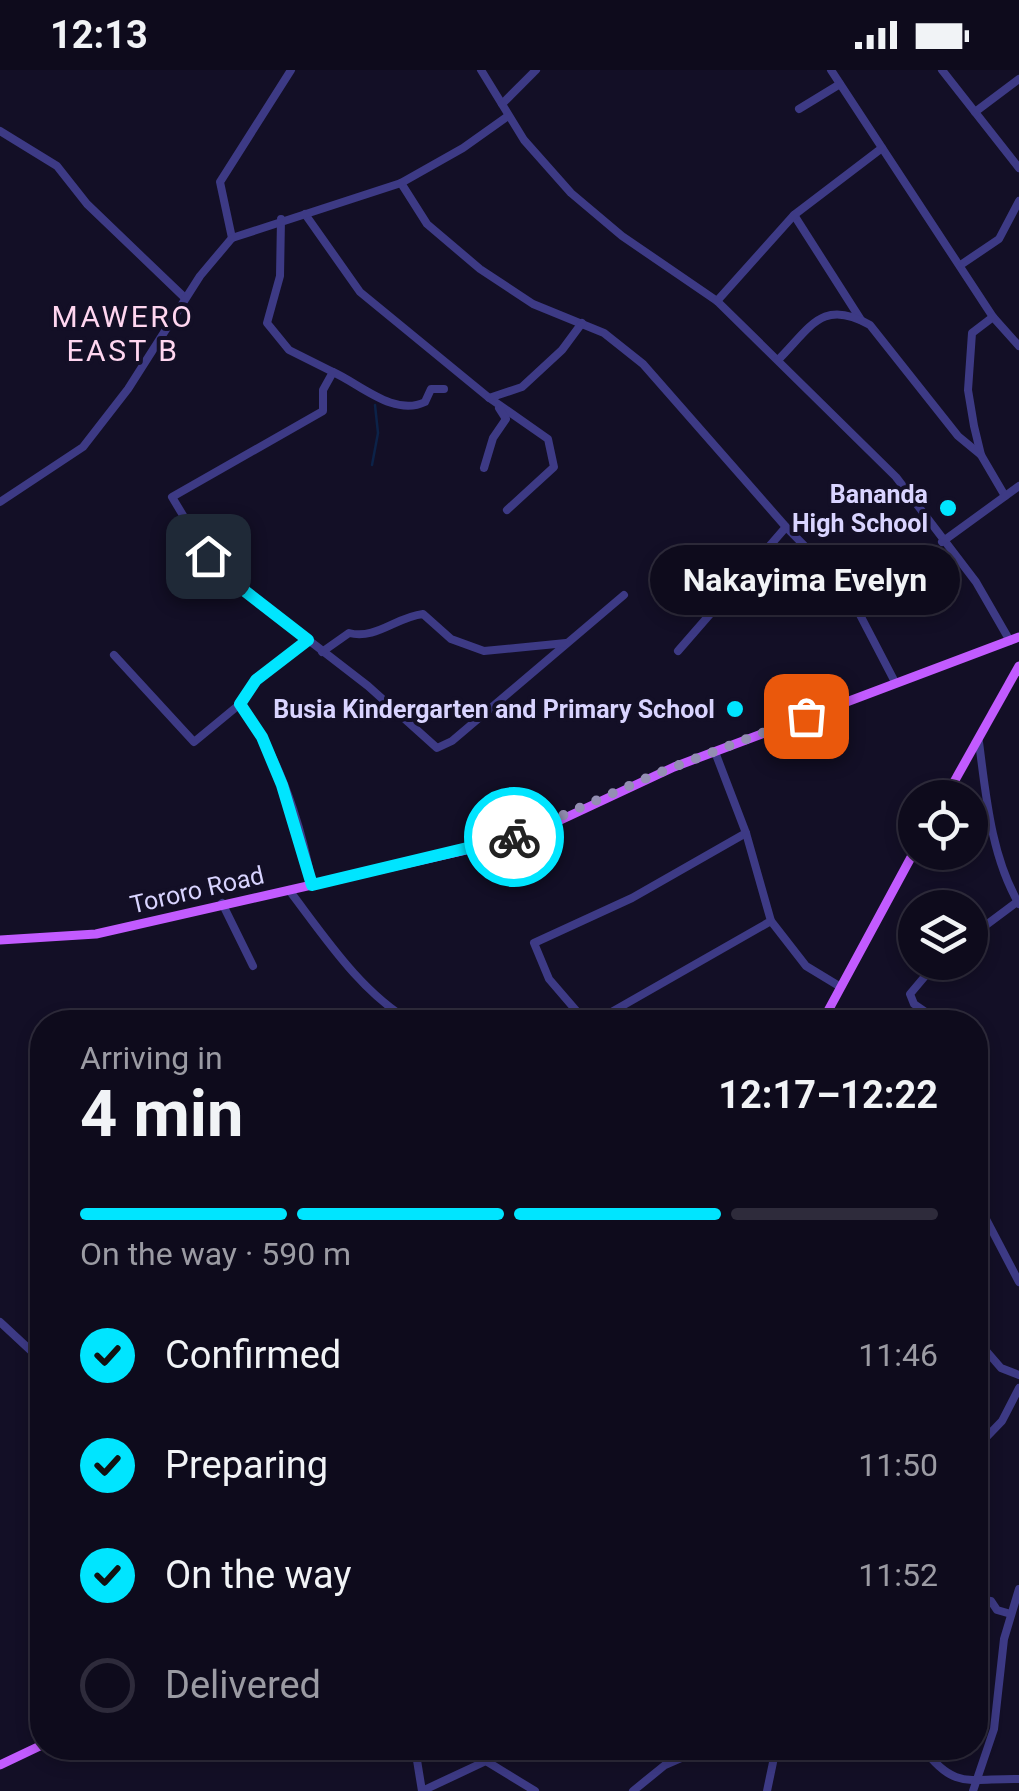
<!DOCTYPE html>
<meta charset="utf-8">
<style>
:root{--surface:#0e0b1c;--page:#171425;--text:#f1f3f6;--muted:#9b9ba3;--line:#2e2b3b;--accent:#00e5ff}
body{margin:0;font-family:Roboto,sans-serif;background:var(--page);color:var(--text);height:100vh;display:flex;flex-direction:column;font-size:38px;white-space:nowrap}
*{box-sizing:border-box;margin:0}
p{font-size:32px;color:var(--muted)}
.icon{flex:none;width:55px;height:55px;fill:none;stroke:currentColor;stroke-width:2;stroke-linecap:round;stroke-linejoin:round}
.map{position:relative;flex:1;overflow:hidden}
.details{position:absolute;left:30px;top:940px;width:958px;height:750px;display:flex;flex-direction:column;background:var(--surface);border-radius:40px;box-shadow:0 5px 15px #0003,0 0 0 2px var(--line)}
.details>*{flex:none}
.controls{position:absolute;left:898px;top:710px;display:grid;gap:20px}
.controls a{display:grid;place-items:center;width:90px;height:90px;border-radius:50%;background:var(--surface);box-shadow:0 5px 15px #0003,0 0 0 2px var(--line);font-size:50px}
.pin{position:absolute;display:grid;place-items:center;width:85px;height:85px;color:#fff;margin:-42px;border-radius:20px;box-shadow:0 5px 15px #0006}
.courier{position:absolute;display:grid;place-items:center;width:100px;height:100px;margin:-50px;border:8px solid #00e5ff;border-radius:50%;background:#fff;color:#222;box-shadow:0 2px 12px #0007}
.bubble{position:absolute;height:70px;border-radius:35px;background:var(--surface);box-shadow:0 5px 15px #0003,0 0 0 2px var(--line);font-size:32px;font-weight:700;line-height:70px;text-align:center}
.summary em{font-style:normal;font-weight:700}
.summary div{display:flex;flex-direction:column-reverse}
.summary{display:flex;align-items:center;justify-content:space-between;height:170px;padding:0 50px}
h1{font-size:65px;font-weight:700;line-height:75px}
.bar{display:grid;grid-template-columns:repeat(4,1fr);gap:15px 10px;align-content:center;height:120px;padding:0 50px}
.bar i{height:12px;border-radius:8px;background:var(--line)}
.bar .current{background:var(--accent)}
.bar p{grid-column:span 4}
ol{padding:0 50px;list-style:none}
li{display:flex;align-items:center;gap:30px;height:110px}
li p{margin-inline-start:auto}
li .icon{padding:10px;border-radius:50%;background:var(--accent);color:#111;stroke-width:4}
li:last-child{color:var(--muted)}
li i{width:55px;height:55px;border:5px solid var(--line);border-radius:50%}
.status{display:flex;justify-content:space-between;align-items:center;height:70px;padding:0 50px;background:var(--surface);direction:ltr}
.status svg{height:28px;fill:currentColor}
.map>svg:first-child{display:block}
.lines{fill:none;stroke-linecap:round;stroke-linejoin:round}
.stream{stroke:#0c2248;stroke-width:2.5}
.minor{stroke:#3d3a85;stroke-width:8}
.major{stroke:#c25bff;stroke-width:9}
.done{stroke:#948fb3;stroke-width:10;stroke-dasharray:0 18}
.route{stroke:#00e5ff;stroke-width:12}
.poi-dot{fill:#00e5ff;stroke:#130f26;stroke-width:4}
.labels{text-anchor:middle;dominant-baseline:central;stroke-width:8;stroke-linejoin:round;paint-order:stroke}
.poi-label{font-size:25px;font-weight:bold;fill:#d9d4ff;stroke:#130f26;text-anchor:end}
.street-label{font-size:25px;fill:#d9d4ff;stroke:#130f26}
.quarter-label{font-size:30px;letter-spacing:2.5px;fill:#ffd6f0;stroke:#130f26}
</style>
<div class="status"><b>12:13</b><svg viewBox="0 0 49 12"><path d="M0 12V9h3v3zM5 12V6h3v6zM10 12V3h3v9zM15 12V0h3v12zM26 1h20v11H26zM47 4h2v5h-2z"/></svg></div>
<div class="map">
<svg width="1019" height="1721" viewBox="0 0 1019 1721">
<rect width="100%" height="100%" fill="#130f26"/>
<g class="lines">
<polyline class="stream" points="372,395 378,363 375,335"/>
<g class="minor">
<polyline points="481,0 524,70 571,123 622,166 717,231 896,407 976,512 1010,571"/>
<polyline points="831,0 993,247 1019,276"/>
<polyline points="942,0 1019,98"/>
<polyline points="502,34 536,0"/>
<polyline points="799,39 840,14"/>
<polyline points="975,42 1019,9"/>
<polyline points="0,61 57,96 87,134 185,228"/>
<polyline points="401,113 427,154 480,199 533,234 604,263 643,294 786,457 846,518 895,612"/>
<polyline points="305,144 360,222 488,327 548,369 554,397 507,440"/>
<polyline points="794,145 861,250"/>
<polyline points="281,149 280,206 267,253 289,280 333,302 323,320 323,341 172,427 214,497 368,616 437,678 452,671 624,525"/>
<polyline points="232,168 220,112 291,0"/>
<polyline points="962,194 999,169 1019,131"/>
<polyline points="717,231 794,145 882,78"/>
<polyline points="993,247 972,263 968,320 974,356 981,385 1005,426"/>
<path d="M 778,290 C 811,257 822,228 870,255 L 958,366 L 981,385"/>
<path d="M 333,302 C 360,314 394,347 425,332 L 431,319 L 444,319"/>
<polyline points="489,328 522,317 562,280 582,253"/>
<polyline points="484,398 493,368 506,349 499,338"/>
<polyline points="0,432 83,377 128,319 200,206 232,168 401,113 463,78 508,46"/>
<polyline points="942,472 1019,416"/>
<path d="M 309,570 L 256,610 L 240,634 C 246,646 255,655 262,667 C 286,710 304,766 312,815"/>
<polyline points="678,581 786,457"/>
<path d="M 322,582 L 349,563 C 376,570 396,547 423,544 L 451,569 L 484,581 L 566,573"/>
<polyline points="114,585 194,672 240,634"/>
<path d="M 979,672 C 986,726 991,786 1019,834"/>
<path d="M 289,820 C 324,866 361,923 412,952"/>
<polyline points="222,833 253,896"/>
<polyline points="771,851 806,896 839,916"/>
<polyline points="970,867 1017,832"/>
<polyline points="937,892 910,924 914,934 940,952"/>
<polyline points="586,952 549,909 534,873 632,828 746,763"/>
<polyline points="594,952 771,851 746,763 715,682"/>
<polyline points="975,1128 1019,1212"/>
<polyline points="0,1252 42,1291"/>
<polyline points="975,1268 1001,1298 1019,1305"/>
<polyline points="975,1379 1002,1351 1019,1318"/>
<polyline points="975,1529 991,1531 997,1540 1011,1544"/>
<polyline points="415,1678 422,1721 486,1691 535,1721"/>
<path d="M 923,1678 C 955,1721 970,1708 1019,1709"/>
<polyline points="633,1721 665,1695 704,1678"/>
<polyline points="767,1721 776,1678"/>
<polyline points="973,1721 994,1659 1004,1569 1019,1519"/>
</g>
<g class="major">
<polyline points="945,728 1019,596"/>
<polyline points="0,870 96,864 501,772 552,754 674,697 1019,567"/>
<polyline points="822,952 915,780"/>
<polyline points="0,1695 42,1675"/>
</g>
</g>
<g class="lines">
<polyline class="done" points="514,767 656,704 806,646"/>
<polyline class="route" points="208,486 214,497 308,570 256,610 240,634 262,667 282,715 312,815 514,767"/>
</g>
<g class="poi-dot">
<circle cx="948" cy="438" r="10"/>
<circle cx="735" cy="639" r="10"/>
</g>
<g class="labels">
<g class="poi-label">
<text x="928" y="424">Bananda<tspan x="928" dy="29">High School</tspan></text>
<text x="715" y="639">Busia Kindergarten and Primary School</text>
</g>
<g class="street-label">
<text transform="translate(197 820) rotate(-13)">Tororo Road</text>
</g>
<g class="quarter-label">
<text x="123" y="246">MAWERO<tspan x="123" dy="34">EAST B</tspan></text>
</g>
</g>
</svg>
<div class="controls">
<a><svg class="icon" aria-label="locate" viewBox="0 0 24 24"><circle cx="12" cy="12" r="6"/><path d="M12 2v4M12 18v4M2 12h4M18 12h4"/></svg></a>
<a><svg class="icon" aria-label="layers" viewBox="0 0 24 24"><path d="M12 4l9 5-9 5-9-5zM3 14l9 5 9-5"/></svg></a>
</div>
<div class="pin" style="left:806px;top:646px;background:#ea580c"><svg class="icon" aria-label="bag" viewBox="0 0 24 24"><path d="M5 8h14l-1 12H6zM9 8a3 3 0 0 1 6 0"/></svg></div>
<div class="pin" style="left:208px;top:486px;background:#1f2937"><svg class="icon" aria-label="home" viewBox="0 0 24 24"><path d="M3 11l9-7 9 7M6 9v11h12V9"/></svg></div>
<div class="courier" style="left:514px;top:767px"><svg class="icon" aria-label="bike" viewBox="0 0 24 24"><circle cx="6" cy="16" r="4"/><circle cx="18" cy="16" r="4"/><path d="M6 16l4-8h5l3 8M10 8l3 8H6M13 5h3"/></svg></div>
<div class="bubble" style="left:650px;top:475px;width:310px">Nakayima Evelyn</div>
<section class="details">
<div class="summary"><div><h1>4 min</h1><p>Arriving in</p></div><em>12:17–12:22</em></div>
<div class="bar"><i class="current"></i><i class="current"></i><i class="current"></i><i></i><p>On the way · 590 m</p></div>
<ol>
<li><svg class="icon" aria-label="check" viewBox="0 0 24 24"><path d="M5 12l5 5 9-10"/></svg>Confirmed<p>11:46</p></li>
<li><svg class="icon" aria-label="check" viewBox="0 0 24 24"><path d="M5 12l5 5 9-10"/></svg>Preparing<p>11:50</p></li>
<li><svg class="icon" aria-label="check" viewBox="0 0 24 24"><path d="M5 12l5 5 9-10"/></svg>On the way<p>11:52</p></li>
<li><i></i>Delivered</li>
</ol>
</section>
</div>
